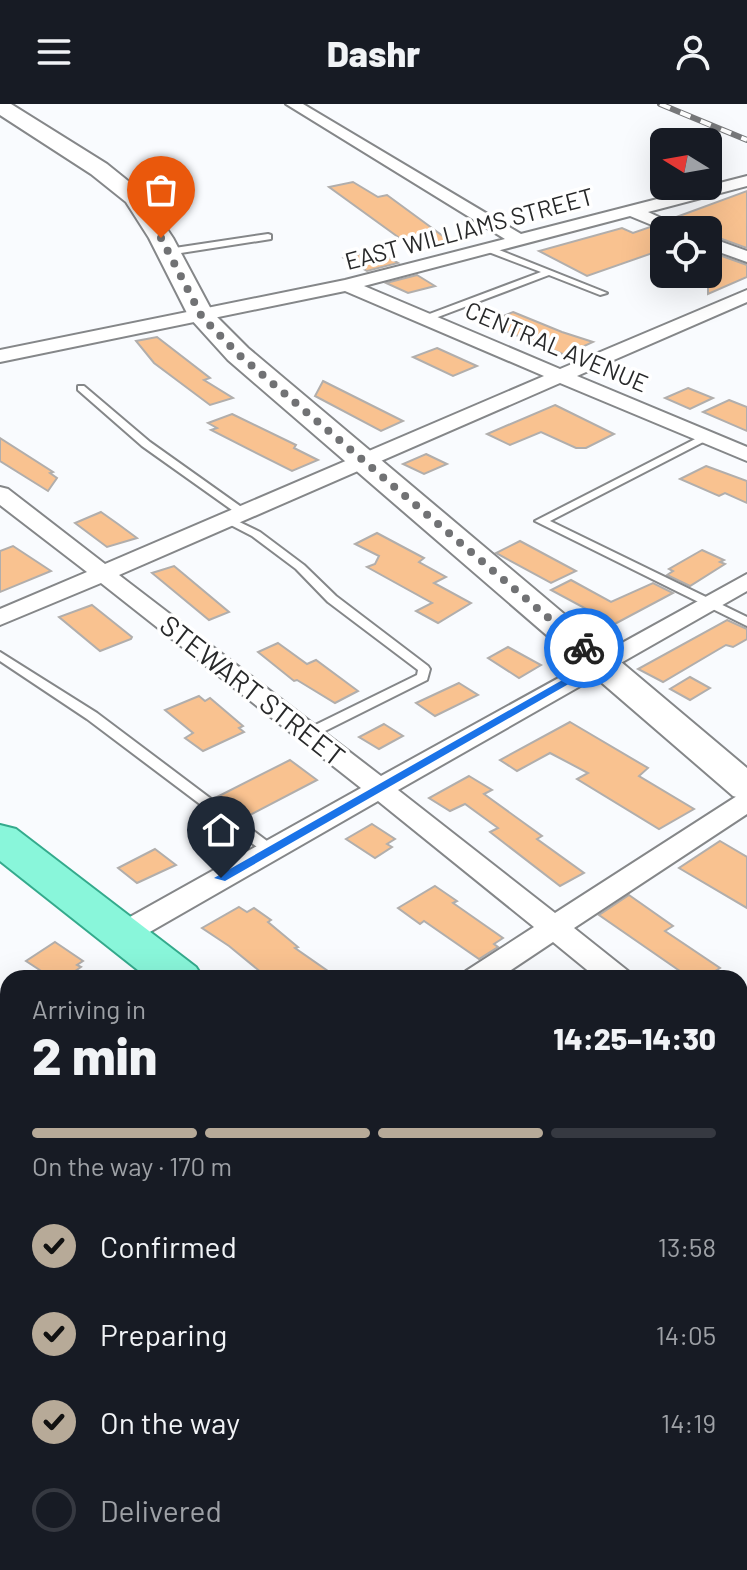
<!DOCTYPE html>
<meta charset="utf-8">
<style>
:root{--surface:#171b24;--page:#20242c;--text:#f1f3f6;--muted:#9ea1a6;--line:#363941;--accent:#b7aa98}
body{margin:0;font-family:Barlow,sans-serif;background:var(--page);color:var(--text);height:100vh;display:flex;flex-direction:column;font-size:30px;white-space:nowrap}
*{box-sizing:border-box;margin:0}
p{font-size:26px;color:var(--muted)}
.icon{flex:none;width:44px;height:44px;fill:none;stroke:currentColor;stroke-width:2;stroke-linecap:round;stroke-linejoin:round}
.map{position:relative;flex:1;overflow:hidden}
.drawer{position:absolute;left:0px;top:866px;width:748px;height:600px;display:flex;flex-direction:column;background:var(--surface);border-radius:24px 24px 0 0;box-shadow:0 8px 32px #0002}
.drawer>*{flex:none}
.needle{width:52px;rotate:281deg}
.fabs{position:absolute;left:650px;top:24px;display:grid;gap:16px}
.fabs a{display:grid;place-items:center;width:72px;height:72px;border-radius:12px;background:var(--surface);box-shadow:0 8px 32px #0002;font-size:40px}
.pin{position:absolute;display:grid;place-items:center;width:68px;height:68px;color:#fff;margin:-82px -34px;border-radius:50% 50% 50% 0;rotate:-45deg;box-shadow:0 0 8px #0007}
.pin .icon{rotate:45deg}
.courier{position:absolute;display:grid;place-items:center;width:80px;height:80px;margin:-40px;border:6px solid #1a73e8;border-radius:50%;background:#fff;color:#222;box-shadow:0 2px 10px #0007}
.summary em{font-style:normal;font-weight:800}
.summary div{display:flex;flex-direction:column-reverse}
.summary{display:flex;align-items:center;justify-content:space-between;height:136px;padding:0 32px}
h1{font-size:52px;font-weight:800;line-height:60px}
.bar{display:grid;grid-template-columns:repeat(4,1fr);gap:12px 8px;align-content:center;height:96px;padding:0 32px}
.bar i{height:10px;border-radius:6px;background:var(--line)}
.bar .active{background:var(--accent)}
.bar p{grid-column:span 4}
ol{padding:0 32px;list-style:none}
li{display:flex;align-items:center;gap:24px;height:88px}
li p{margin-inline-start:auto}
li .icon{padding:8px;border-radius:50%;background:var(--accent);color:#111;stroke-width:4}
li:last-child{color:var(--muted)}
li i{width:44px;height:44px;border:4px solid var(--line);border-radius:50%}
header{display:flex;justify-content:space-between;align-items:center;height:104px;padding:0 32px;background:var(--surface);font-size:36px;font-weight:800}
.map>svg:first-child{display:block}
.building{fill:#f9c290;stroke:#b1aeac;stroke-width:2}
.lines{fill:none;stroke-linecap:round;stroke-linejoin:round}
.lane-casing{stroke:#858789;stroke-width:4}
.street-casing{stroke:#858789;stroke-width:4}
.secondary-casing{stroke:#858789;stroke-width:4}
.primary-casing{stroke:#34aa8c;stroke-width:4}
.lane{fill:#fff;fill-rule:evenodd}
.street{fill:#fff;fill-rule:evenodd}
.secondary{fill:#fff;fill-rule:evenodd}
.primary{fill:#89f6da;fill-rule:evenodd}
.rail-casing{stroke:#77787a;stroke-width:6}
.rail{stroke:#fff;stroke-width:4;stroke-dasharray:11;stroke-linecap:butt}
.route{fill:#1a73e8}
.done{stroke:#717274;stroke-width:8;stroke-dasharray:0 14.4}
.labels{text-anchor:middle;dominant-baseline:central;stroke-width:7;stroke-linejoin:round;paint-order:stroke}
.far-street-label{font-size:24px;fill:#28292a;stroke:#fff}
.street-label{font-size:28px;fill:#28292a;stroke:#fff}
</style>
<header><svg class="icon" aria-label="menu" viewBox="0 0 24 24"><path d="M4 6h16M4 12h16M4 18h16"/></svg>Dashr<svg class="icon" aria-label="person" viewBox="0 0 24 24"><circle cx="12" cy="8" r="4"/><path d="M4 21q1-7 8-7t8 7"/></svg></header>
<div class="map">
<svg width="747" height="1466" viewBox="0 0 747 1466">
<rect width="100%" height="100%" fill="#f9fbfe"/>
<g class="building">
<polygon points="353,78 378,93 387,91 451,138 416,146 329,83"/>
<polygon points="747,87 747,144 708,130 708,126 671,115"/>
<polygon points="650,123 664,129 664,145 587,172 539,147 622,124 633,129"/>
<polygon points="376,146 398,159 367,167 344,154"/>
<polygon points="708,147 747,161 747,173 708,190"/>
<polygon points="417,171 435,182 408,189 386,179"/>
<polygon points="513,208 562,228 593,238 565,251 486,219"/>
<polygon points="157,233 210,274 204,276 233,294 210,301 154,259 136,237"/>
<polygon points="437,244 477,262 453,272 413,253"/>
<polygon points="323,277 403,317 381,327 315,292"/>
<polygon points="688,284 713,294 690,305 665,294"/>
<polygon points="729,296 747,303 747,327 703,308"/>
<polygon points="555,301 614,330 586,344 576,344 541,328 510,341 487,330"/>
<polygon points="232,310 296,341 294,344 318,356 292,367 211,326 217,324 208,319"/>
<polygon points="0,334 53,368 50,369 57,374 48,387 0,357"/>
<polygon points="426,350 447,360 424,370 403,360"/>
<polygon points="706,362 747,377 747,399 725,389 719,392 680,375"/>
<polygon points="101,408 118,420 137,434 107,443 75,419"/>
<polygon points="377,429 424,454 419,458 446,473 434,479 471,499 438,519 416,507 432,499 367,463 375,460 379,452 355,440"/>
<polygon points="520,437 576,467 551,479 496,449"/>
<polygon points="13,442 51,467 0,488 0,447"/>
<polygon points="702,446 724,456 720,458 725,460 690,482 667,471 673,467 669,465"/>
<polygon points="174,462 180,467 229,508 209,516 152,469"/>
<polygon points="571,476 611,498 653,479 673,489 609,523 586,511 592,508 551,486"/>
<polygon points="92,501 132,533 131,535 100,547 59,513"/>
<polygon points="727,516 747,525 747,535 733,543 726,541 663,578 638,565"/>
<polygon points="278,539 307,560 316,556 358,587 335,599 297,576 294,577 258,548"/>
<polygon points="508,543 541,561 519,574 488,554"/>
<polygon points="690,573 710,584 690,596 670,585"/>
<polygon points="459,579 478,591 435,612 416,599"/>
<polygon points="199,592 205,597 210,594 243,622 239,624 244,628 203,647 185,634 193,629 165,606"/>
<polygon points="570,618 648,664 639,672 694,705 659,725 577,675 588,669 550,649 517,667 500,656"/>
<polygon points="384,620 403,632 379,645 359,633"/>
<polygon points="290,656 317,676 244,714 215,694"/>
<polygon points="469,672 492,686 484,690 542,732 537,735 584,769 560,782 490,728 498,724 465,700 450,707 429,694"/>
<polygon points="372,720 395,735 387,740 392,743 375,754 346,735"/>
<polygon points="720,737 747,753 747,804 679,764"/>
<polygon points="155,745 176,761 137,779 118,764"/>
<polygon points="435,782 457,797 453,799 503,834 494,840 498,843 479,855 424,817 420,820 398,804"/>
<polygon points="629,791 673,822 665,827 720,864 704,874 690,874 599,811"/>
<polygon points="239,803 247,808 254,804 271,816 268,818 298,843 295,844 338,874 268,874 229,842 202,824"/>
<polygon points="55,838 83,857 77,861 81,863 65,874 52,874 26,857"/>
</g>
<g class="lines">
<g class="lane-casing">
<g id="lane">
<polygon points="268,130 271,131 271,135 168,151 164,148 168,145"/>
<polygon points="489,142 607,189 600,191 549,171 430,216 424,216 424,212 541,168 486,147 486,143"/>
<polygon points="78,282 84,282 150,338 247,407 247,411 239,411 142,342 78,286"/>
<polygon points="705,330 710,333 709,335 550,417 747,513 747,522 535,417"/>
<polygon points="229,413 260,428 304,461 336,492 428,562 430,565 427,576 315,632 305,632 303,629 305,626 417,571 418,566 328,498 296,465 252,432 225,418 225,414"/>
<polygon points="0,548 97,609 275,743 277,746 275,749 265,749 87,615 0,557"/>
</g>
</g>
<g class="street-casing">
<g id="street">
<polygon points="286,0 303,0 521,130 747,72 747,82 648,108 687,126 664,126 630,112 364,182 560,265 747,186 747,198 577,272 747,343 747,357 560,279 119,471 381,672 747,470 747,487 398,686 555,809 737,692 747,690 747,710 574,824 628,867 632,874 597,874 553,838 499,874 462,874 466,867 534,823 378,697 134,837 123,840 112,837 108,830 112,823 361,684 101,479 0,521 0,505 87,468 0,401 0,383 8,385 105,460 544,272 345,187 0,258 0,246 345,176 505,135"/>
<polygon points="708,133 747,147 747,158 708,144"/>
<polygon points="740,960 747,963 747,1015 740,1017 740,990 746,988 740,987"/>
<polygon points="0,1417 8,1420 8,1458 47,1458 51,1466 6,1466 0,1459"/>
<polygon points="436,1458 483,1458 479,1466 432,1466"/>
</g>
</g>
<g class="secondary-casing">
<polygon id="secondary" points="0,0 11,0 107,60 143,89 173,134 213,209 248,244 747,664 747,696 733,692 228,256 189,213 149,134 126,98 91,70 0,11"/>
</g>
<g class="primary-casing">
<g id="primary">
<polygon points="0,721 16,725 196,863 203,874 148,874 0,757"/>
<polygon points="740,1287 747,1290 747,1345 740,1342"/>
</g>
</g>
<use href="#lane" class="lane"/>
<use href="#street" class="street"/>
<use href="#secondary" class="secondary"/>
<use href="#primary" class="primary"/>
<g class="rail-casing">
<polyline id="rail" points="660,0 747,36"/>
</g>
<use href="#rail" class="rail"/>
</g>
<polygon class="route" points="580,542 588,542 607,558 225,777 214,774 594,558 580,546"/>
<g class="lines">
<polyline class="done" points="161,134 202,213 238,250 584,544"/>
</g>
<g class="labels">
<g class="far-street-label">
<text transform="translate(469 124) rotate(-15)">EAST WILLIAMS STREET</text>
<text transform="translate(557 242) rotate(23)">CENTRAL AVENUE</text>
</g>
<g class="street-label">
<text transform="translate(253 586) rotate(38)">STEWART STREET</text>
</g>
</g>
</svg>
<div class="fabs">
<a><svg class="needle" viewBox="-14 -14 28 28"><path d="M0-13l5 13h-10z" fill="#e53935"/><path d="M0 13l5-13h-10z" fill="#9ea1a6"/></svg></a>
<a><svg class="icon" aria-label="locate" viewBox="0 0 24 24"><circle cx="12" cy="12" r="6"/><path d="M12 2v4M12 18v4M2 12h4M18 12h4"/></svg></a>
</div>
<div class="pin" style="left:161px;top:134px;background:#ea580c"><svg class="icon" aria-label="bag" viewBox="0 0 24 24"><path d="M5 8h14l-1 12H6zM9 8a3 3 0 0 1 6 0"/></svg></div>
<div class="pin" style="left:221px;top:774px;background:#1f2937"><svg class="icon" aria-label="home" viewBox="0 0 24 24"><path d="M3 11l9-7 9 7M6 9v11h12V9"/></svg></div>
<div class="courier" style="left:584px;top:544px"><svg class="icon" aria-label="bike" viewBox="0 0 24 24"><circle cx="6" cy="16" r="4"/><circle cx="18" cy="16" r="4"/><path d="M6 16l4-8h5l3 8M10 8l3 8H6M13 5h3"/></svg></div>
<section class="drawer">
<div class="summary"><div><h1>2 min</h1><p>Arriving in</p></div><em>14:25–14:30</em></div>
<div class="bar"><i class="active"></i><i class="active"></i><i class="active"></i><i></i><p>On the way · 170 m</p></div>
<ol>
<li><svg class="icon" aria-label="check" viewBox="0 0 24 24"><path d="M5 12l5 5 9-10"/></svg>Confirmed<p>13:58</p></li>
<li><svg class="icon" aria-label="check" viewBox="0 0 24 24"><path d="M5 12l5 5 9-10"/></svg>Preparing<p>14:05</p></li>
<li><svg class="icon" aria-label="check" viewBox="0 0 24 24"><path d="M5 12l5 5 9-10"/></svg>On the way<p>14:19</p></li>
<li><i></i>Delivered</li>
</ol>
</section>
</div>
